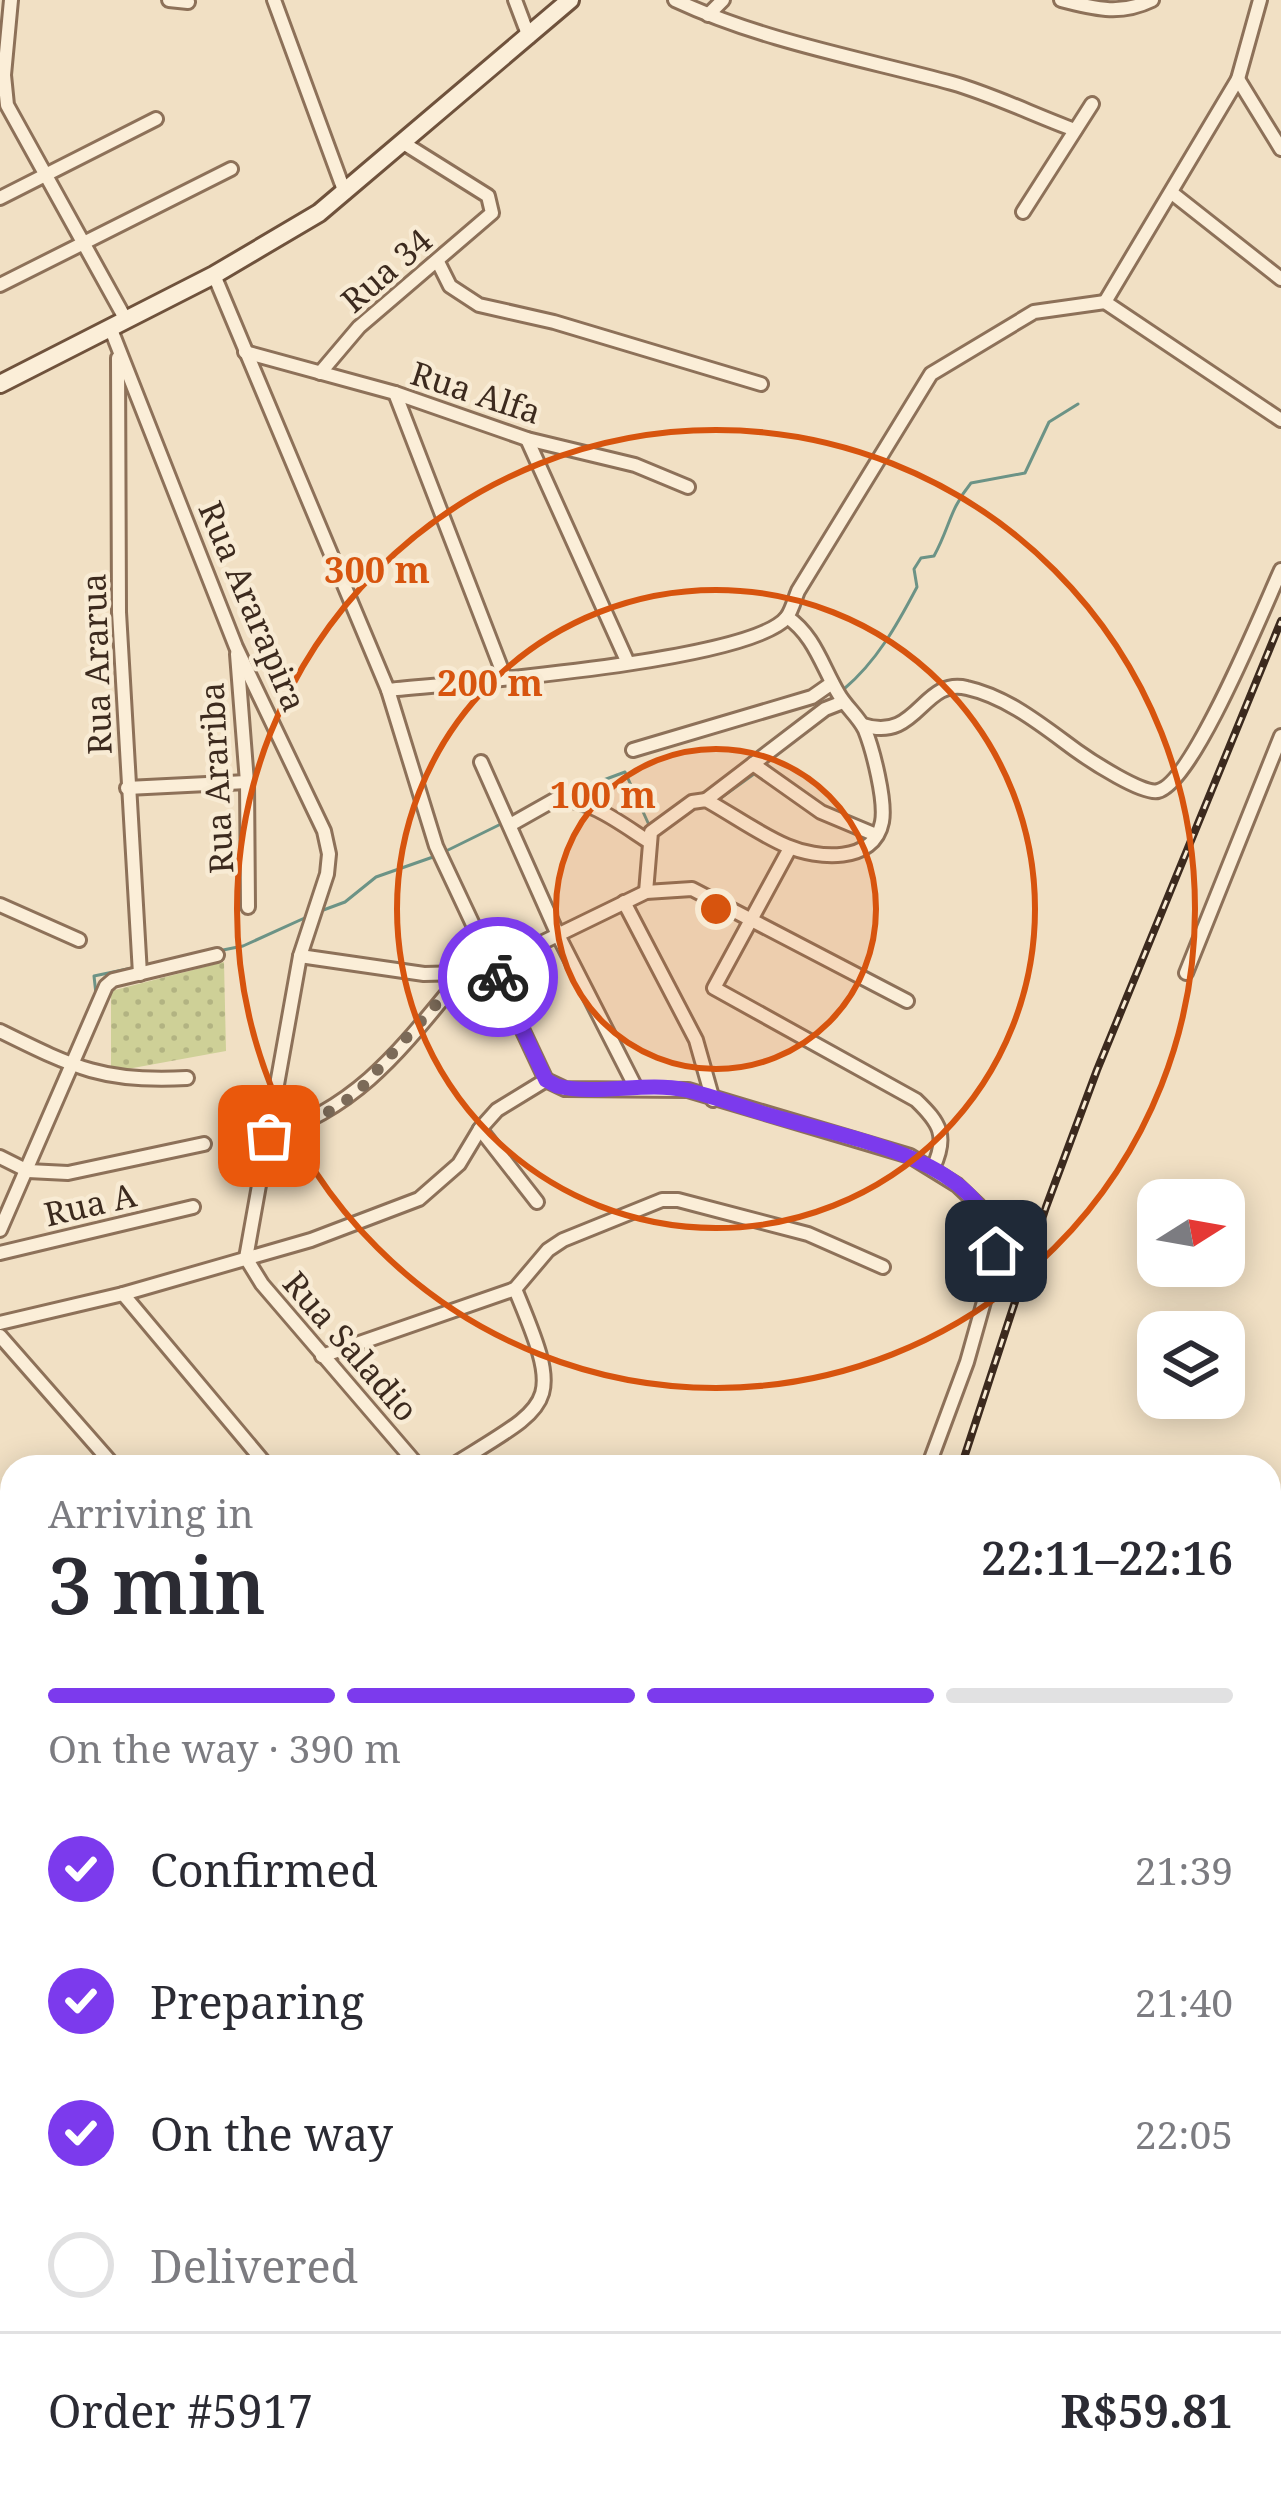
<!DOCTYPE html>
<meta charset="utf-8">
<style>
:root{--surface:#fff;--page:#f7f7f7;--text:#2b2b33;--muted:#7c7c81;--line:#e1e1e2;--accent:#7c3aed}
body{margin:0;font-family:"Noto Serif",serif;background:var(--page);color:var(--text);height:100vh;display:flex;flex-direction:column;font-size:45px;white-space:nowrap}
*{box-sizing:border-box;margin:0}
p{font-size:39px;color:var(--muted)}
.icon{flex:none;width:66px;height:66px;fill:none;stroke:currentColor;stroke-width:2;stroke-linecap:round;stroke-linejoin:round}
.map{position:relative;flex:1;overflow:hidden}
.details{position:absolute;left:0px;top:1455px;width:1281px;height:1059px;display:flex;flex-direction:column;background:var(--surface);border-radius:36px 36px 0 0;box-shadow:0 6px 30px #0003}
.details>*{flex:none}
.needle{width:78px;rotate:79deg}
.fabs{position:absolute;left:1137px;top:1179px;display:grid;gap:24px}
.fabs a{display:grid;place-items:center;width:108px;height:108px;border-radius:24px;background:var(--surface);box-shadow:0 6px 30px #0003;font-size:60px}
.pin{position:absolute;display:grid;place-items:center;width:102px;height:102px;color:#fff;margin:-51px;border-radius:24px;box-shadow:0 6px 18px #0006}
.courier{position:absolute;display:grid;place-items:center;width:120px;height:120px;margin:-60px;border:9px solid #7c3aed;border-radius:50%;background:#fff;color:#222;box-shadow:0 3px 15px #0007}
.head em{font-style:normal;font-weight:600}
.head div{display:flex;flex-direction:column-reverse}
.head{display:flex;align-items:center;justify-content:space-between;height:204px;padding:0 48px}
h1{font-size:78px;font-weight:600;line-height:90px}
.bar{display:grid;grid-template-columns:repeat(4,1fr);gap:18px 12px;align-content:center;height:144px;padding:0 48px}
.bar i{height:15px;border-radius:9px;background:var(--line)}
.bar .on{background:var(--accent)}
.bar p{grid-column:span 4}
.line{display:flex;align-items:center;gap:30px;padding:0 48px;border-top:3px solid var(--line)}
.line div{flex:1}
ol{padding:0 48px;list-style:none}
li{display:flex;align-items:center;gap:36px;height:132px}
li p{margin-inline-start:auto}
li .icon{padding:12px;border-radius:50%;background:var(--accent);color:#fff;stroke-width:4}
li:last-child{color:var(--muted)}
li i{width:66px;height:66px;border:6px solid var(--line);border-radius:50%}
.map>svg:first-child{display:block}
.park{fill:url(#park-dots)}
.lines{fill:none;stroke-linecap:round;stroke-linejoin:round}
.stream{stroke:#6c9386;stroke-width:3}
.minor-casing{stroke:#8d7159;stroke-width:18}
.secondary-casing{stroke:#6f523c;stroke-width:22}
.minor{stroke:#fbeed8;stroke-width:12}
.secondary{stroke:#fbeed8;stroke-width:16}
.rail-casing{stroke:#3c2a1e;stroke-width:8}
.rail{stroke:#f8ebd4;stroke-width:3;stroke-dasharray:9;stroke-linecap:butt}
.done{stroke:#7b6a58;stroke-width:12;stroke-dasharray:0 21.6}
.route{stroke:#7c3aed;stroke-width:15}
.ring{fill:none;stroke:#d7540e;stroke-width:6}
.labels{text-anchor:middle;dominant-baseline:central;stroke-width:9;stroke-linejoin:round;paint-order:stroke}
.street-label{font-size:33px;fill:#3c2a1e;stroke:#f8ebd4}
.centre{fill:#d7540e;stroke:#f8ebd4;stroke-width:6}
.ring-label{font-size:36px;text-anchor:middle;font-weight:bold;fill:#d7540e;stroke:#f8ebd4;stroke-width:9;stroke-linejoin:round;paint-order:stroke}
</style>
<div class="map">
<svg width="1281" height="2513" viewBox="0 0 1281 2513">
<defs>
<pattern id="park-dots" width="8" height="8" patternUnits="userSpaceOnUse" patternTransform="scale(3)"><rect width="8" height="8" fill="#ced097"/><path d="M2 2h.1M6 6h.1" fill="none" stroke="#b2b382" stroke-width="1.8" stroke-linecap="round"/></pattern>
</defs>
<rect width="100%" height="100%" fill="#f1e0c4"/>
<polygon class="park" points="224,962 226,1051 111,1072 111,991"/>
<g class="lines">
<g class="stream">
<path d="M 844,689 C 877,661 897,625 917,587 L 914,569 L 921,558 L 934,556 C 950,527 949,510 971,483 L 1025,473 L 1049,422 L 1078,404"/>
<polyline points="566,794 625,772 649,825"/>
<polyline points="718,800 754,774"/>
<polyline points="442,853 503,823"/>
<polyline points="318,912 345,902 376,877 433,857"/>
<polyline points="218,951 243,946 309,916"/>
<polyline points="96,994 94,976 132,968"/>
<polyline points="0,1552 12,1553"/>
<polyline points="1144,2502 1153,2513"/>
</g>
<g class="minor-casing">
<g id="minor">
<polyline points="11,0 4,75 7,105 126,320"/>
<polyline points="169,0 188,2"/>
<polyline points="274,0 345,193"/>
<polyline points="515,0 529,37"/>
<path d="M 675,0 C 763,41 859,58 952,83 C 994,95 1034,115 1075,130"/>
<path d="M 1061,0 C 1094,8 1119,16 1152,0"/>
<polyline points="708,15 723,0"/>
<polyline points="1238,79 1281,149"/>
<polyline points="1172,193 1281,279"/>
<polyline points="0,198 156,119"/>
<polyline points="1023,212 1092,104"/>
<polyline points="438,262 450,286 479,305 554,322 761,384"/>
<polyline points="214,275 388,690 436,846 546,1080"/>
<polyline points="0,285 231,169"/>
<polyline points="1105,302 1238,79 1260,0"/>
<polyline points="1105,302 1281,420"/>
<polyline points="110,327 236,647 324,831 329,854 327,874 300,956 246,1258"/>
<polyline points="245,352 395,393 527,439 635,465 688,487"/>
<polyline points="118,358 119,612 140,974"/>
<polyline points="320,373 359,327 492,213 488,196 405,144"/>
<polyline points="395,393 505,678"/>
<polyline points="527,439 628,663"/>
<polyline points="237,654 247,782 248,907"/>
<path d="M 388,690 C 456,683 751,662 787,617 C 792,610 795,598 798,591 L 931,374 L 1034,312 L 1105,302"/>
<path d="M 863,725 C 918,743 922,677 967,688 C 1008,697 1044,727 1077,751 C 1091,761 1143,795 1158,791 C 1193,783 1264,607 1281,570"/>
<polyline points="633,750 812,697 832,683"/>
<polyline points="481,762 558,935 636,1088"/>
<polyline points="753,764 821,812 876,835"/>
<polyline points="127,788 247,782"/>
<polyline points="706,800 825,709 843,702"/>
<path d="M 510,825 L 556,799 C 590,799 620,823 648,841"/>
<path d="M 790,848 L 714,988 L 916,1100 C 940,1123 948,1136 933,1168"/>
<path d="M 646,892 L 651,832 L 692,802 L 706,800 C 733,815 759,834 787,846 C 817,859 874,864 882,822 C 886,801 873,750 865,730 C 859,717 845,706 838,693 C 822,666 814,635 787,617"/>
<polyline points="624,902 696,1040 713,1100"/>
<polyline points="0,905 79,940"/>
<polyline points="300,956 424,974 464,973 535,946 646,892 692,889 907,1001"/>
<polyline points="1186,973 1281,736"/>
<path d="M 0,1031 C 73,1067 104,1083 187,1078"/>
<polyline points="546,1080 565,1089 688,1090 910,1156 957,1185 978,1205 995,1233 994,1266 967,1362 928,1467"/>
<polyline points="480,1129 537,1202"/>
<path d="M 269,1136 C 362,1106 404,1045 464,973"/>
<polyline points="0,1157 28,1171 68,1173 204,1144"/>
<polyline points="0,1230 106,986 113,980 217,955"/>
<polyline points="0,1253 193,1207"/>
<polyline points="246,1258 262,1284 419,1467"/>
<polyline points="515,1289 548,1250 563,1240 662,1200 678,1200 808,1234 883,1267"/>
<polyline points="123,1294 268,1467"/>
<polyline points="0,1323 123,1294 311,1240 419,1199 459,1164 480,1129 497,1110 546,1080"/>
<polyline points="0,1336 115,1467"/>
<polyline points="322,1356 515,1289"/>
<path d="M 450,1467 C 554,1402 565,1408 515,1289"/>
<polyline points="0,1508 12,1522"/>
<polyline points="0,1568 12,1568"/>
<polyline points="1278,1676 1281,1672"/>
<polyline points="0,1728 12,1726"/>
<polyline points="0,1763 12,1797"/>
<polyline points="0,1868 12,1864"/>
<polyline points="1269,1991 1281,2004"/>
<polyline points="1269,2148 1281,2157"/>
<polyline points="1269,2292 1281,2302"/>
<polyline points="1269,2327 1281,2311"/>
<polyline points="1269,2417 1281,2427"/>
<polyline points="0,2457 12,2437"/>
<polyline points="0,2475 12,2475"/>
<polyline points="259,2502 259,2513"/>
<polyline points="860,2502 864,2513"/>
<polyline points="967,2502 971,2513"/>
<polyline points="1215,2502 1229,2513"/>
<polyline points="628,2513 635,2502"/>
<polyline points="740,2513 747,2502"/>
<polyline points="1108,2513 1123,2502"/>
</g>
</g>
<g class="secondary-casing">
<polyline id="secondary" points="0,384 214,275 319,213 570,0"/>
</g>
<use href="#minor" class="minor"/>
<use href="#secondary" class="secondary"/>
<g class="rail-casing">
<g id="rail">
<polyline points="961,1467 1046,1207 1097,1070 1281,621"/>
<polyline points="1001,2502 1004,2513"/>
</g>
</g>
<use href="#rail" class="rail"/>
</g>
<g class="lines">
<polyline class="done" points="269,1136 328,1112 356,1094 464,973 492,964 498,977"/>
<path class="route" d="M 498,977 L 546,1080 L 557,1086 C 599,1096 644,1081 686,1090 C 718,1097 751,1111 783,1119 C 853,1139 989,1161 996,1251"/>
</g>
<circle cx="716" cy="909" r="160" fill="#d7540e" fill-opacity=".12"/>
<g class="ring">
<circle cx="716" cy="909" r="160"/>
<circle cx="716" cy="909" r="319"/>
<circle cx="716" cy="909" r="479"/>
</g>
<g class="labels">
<g class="street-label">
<text transform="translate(386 270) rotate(-41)">Rua 34</text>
<text transform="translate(476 392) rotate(18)">Rua Alfa</text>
<text transform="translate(253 606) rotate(67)">Rua Ararapira</text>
<text transform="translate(96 664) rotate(-92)">Rua Ararua</text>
<text transform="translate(216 778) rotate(-93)">Rua Arariba</text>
<text transform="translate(90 1204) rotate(-13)">Rua A</text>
<text transform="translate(351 1346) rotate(49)">Rua Saladio</text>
</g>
</g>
<circle cx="716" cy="909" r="18" class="centre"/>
<g class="ring-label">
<text x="377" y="583">300 m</text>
<text x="490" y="696">200 m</text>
<text x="603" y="808">100 m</text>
</g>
</svg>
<div class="fabs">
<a><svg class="needle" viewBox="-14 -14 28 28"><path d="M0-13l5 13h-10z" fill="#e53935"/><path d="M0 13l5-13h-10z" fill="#7c7c81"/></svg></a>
<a><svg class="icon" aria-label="layers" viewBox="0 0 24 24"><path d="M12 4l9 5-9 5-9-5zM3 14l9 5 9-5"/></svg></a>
</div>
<div class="pin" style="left:269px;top:1136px;background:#ea580c"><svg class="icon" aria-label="bag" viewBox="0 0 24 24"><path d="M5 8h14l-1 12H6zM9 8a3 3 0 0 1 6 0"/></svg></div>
<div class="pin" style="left:996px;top:1251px;background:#1f2937"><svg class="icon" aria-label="home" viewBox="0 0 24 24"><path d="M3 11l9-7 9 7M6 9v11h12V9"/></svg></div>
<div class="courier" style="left:498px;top:977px"><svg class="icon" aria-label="bike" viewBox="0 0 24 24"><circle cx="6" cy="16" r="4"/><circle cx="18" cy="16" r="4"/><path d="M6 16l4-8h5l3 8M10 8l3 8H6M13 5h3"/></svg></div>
<section class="details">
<div class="head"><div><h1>3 min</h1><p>Arriving in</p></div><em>22:11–22:16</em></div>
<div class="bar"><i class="on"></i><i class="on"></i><i class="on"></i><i></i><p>On the way · 390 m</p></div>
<ol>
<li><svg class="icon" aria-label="check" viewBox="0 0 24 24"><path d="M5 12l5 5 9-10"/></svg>Confirmed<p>21:39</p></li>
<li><svg class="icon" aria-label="check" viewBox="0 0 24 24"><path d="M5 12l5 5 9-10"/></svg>Preparing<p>21:40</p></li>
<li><svg class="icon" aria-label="check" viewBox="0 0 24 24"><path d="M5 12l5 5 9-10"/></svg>On the way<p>22:05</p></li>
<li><i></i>Delivered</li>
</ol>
<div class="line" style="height:156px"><div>Order #5917</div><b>R$59.81</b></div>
</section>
</div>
